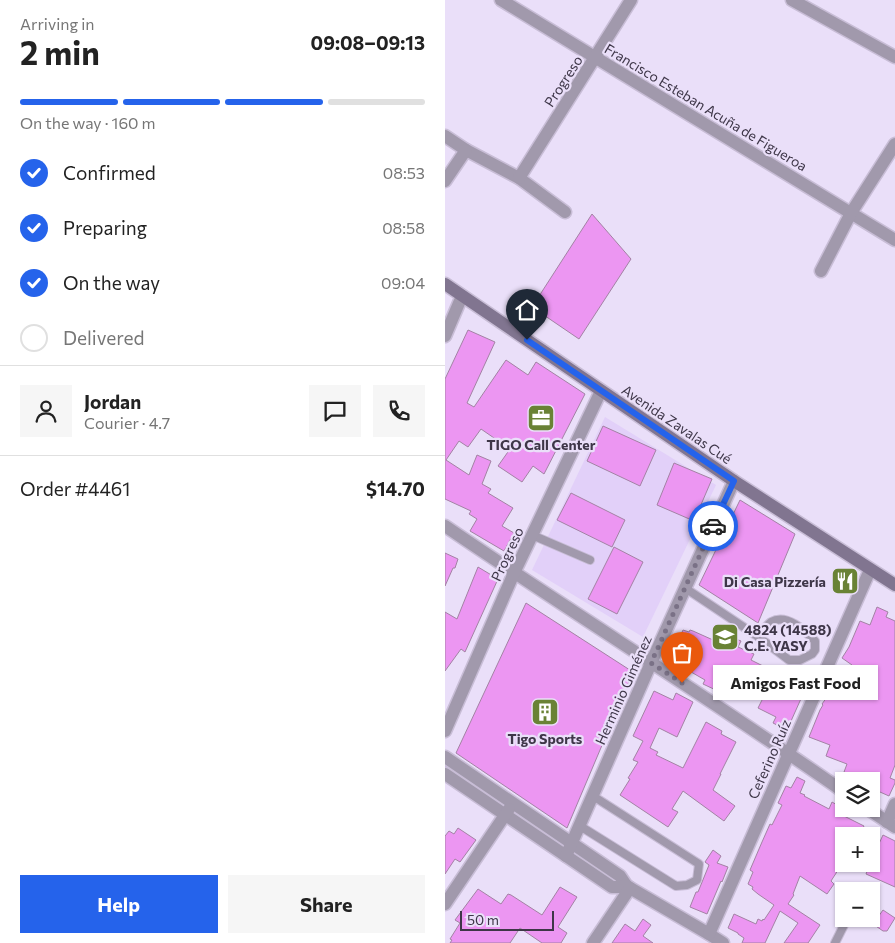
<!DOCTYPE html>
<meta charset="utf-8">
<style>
:root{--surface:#fff;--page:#f6f6f6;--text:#222;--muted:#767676;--line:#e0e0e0;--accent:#2563eb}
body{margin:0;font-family:Commissioner,sans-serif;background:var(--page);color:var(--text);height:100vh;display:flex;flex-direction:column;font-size:19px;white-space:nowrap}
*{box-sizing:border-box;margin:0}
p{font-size:16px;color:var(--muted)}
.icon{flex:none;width:28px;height:28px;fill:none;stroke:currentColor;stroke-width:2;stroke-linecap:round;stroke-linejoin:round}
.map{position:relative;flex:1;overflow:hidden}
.side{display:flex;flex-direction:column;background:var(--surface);width:445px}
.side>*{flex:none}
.fabs{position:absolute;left:390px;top:772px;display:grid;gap:10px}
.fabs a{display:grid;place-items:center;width:45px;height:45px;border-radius:0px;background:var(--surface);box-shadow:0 1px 4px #0004;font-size:25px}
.scale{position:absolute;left:15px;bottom:12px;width:94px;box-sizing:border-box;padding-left:5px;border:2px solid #3e3648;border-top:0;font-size:14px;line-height:18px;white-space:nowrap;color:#3e3648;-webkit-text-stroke:4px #eadff9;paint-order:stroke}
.pin{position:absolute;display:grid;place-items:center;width:42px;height:42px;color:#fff;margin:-51px -21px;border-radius:50% 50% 50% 0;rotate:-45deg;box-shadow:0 0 5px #0007}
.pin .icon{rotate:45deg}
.courier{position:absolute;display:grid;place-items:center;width:50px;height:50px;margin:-25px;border:4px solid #2563eb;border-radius:50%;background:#fff;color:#222;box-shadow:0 1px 6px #0007}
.bubble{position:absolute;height:35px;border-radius:0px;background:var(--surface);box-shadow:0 1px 4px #0004;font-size:16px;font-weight:700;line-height:35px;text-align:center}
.summary em{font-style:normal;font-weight:700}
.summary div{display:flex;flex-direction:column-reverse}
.summary{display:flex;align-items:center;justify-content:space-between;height:85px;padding:0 20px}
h1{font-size:32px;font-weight:700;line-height:38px}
.bar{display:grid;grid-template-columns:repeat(4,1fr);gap:8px 5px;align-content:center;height:60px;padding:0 20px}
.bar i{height:6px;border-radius:4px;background:var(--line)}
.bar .selected{background:var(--accent)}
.bar p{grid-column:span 4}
.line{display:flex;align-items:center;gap:12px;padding:0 20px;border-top:1px solid var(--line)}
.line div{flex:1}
.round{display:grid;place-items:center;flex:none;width:52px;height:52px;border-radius:0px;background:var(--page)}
ol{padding:0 20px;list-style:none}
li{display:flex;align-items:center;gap:15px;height:55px}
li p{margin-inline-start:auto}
li .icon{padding:5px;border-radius:50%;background:var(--accent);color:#fff;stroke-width:4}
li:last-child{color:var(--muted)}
li i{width:28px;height:28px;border:2px solid var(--line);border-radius:50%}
.action{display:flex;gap:10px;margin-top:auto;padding:10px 20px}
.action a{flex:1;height:58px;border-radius:0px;background:var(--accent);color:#fff;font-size:20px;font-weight:700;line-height:58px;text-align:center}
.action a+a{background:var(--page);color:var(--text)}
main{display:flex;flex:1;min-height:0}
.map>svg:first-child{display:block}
.built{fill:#e2d0f9}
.green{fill:#c6a6ee}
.building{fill:#ec96f2;stroke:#a382a4}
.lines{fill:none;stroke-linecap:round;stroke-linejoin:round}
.service-casing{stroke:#c8bdd6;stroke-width:10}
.minor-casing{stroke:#c8bdd6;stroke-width:15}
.secondary-casing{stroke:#c8bdd6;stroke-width:15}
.service{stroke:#a199ac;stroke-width:8}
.minor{stroke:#a199ac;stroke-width:12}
.secondary{stroke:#817590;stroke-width:12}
.done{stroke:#7a7186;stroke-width:5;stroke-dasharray:0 9}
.route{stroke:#2563eb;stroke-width:6}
.labels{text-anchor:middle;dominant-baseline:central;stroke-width:4.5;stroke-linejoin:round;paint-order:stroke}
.street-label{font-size:14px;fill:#3e3648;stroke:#eadff9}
.poi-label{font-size:14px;font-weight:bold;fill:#3e3648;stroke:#eadff9}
</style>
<main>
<section class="side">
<div class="summary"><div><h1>2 min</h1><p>Arriving in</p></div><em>09:08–09:13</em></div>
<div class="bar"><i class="selected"></i><i class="selected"></i><i class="selected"></i><i></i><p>On the way · 160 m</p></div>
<ol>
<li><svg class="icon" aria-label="check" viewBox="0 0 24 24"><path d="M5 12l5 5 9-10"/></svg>Confirmed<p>08:53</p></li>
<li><svg class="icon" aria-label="check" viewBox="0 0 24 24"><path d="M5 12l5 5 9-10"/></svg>Preparing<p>08:58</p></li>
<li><svg class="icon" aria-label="check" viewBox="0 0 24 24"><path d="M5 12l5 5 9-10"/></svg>On the way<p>09:04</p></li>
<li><i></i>Delivered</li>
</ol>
<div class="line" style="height:90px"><a class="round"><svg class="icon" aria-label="person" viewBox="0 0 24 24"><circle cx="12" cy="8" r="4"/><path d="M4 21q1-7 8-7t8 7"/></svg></a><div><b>Jordan</b><p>Courier · 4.7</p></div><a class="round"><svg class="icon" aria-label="chat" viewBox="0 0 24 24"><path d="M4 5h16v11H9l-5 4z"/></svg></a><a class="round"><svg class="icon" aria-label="phone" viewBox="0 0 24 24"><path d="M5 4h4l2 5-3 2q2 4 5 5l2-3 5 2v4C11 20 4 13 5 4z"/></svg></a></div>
<div class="line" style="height:65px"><div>Order #4461</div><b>$14.70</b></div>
<div class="action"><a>Help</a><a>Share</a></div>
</section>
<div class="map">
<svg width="450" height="943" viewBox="0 0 450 943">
<rect width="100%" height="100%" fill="#eadff9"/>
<polygon class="built" points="160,417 271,485 198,637 87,570"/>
<polygon class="green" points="0,763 56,802 53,804 0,768"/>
<g class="building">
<polygon points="147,214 186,259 134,339 87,307"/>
<polygon points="23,330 50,342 22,403 29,407 61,360 83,375 91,362 140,394 99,474 88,466 77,482 53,466 65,449 36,429 23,447 14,441 1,460 24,475 32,455 46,461 37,484 46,489 43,493 68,508 57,526 69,533 59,551 25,531 32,519 24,514 26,511 0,499 0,379"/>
<polygon points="158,426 211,450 195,486 142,461"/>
<polygon points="229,463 267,479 249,521 212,505"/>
<polygon points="126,493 180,520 167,547 112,520"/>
<polygon points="295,500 350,534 313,623 254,585"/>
<polygon points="169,547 198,562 172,614 143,599"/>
<polygon points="0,553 13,559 10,568 8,568 0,586"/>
<polygon points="33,567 53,579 20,652 16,649 0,671 0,612 12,619"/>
<polygon points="81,603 188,672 122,828 11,753"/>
<polygon points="432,607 443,612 441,617 450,621 450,765 445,778 450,780 450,783 444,796 426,788 426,781 422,781 399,772 402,764 381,756 385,745 364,737 375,710 378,705 377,704 389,687 394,691 408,670 405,668 407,665 397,658 404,647 415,621 425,625"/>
<polygon points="238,630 244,632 245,630 248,631 277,644 281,635 296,641 293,647 309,654 306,660 326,670 324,672 343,681 345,675 363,683 342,730 328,723 331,717 313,708 321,692 299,681 290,699 258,684 260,680 227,661 232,635 235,637"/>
<polygon points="209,691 228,700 231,693 248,702 232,737 214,728 205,748 213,752 211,755 238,768 261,722 277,731 276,734 291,742 275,774 276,774 268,790 290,806 279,821 238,791 227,809 233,812 223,827 175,795 185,779 183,778 193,762 188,760 198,741 188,736"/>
<polygon points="352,777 360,781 355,793 360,795 359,796 384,809 387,802 399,809 397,815 419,826 414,836 399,836 399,855 394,864 397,864 386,881 389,884 382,894 355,876 348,894 349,895 343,904 375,925 363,943 339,943 353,923 335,911 320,943 297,943 299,938 293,934 293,933 283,928 289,914 311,924 313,919 317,921 318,919 319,920 329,905 313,894 307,889 308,887 303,884 308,872 305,870 317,842 325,824 327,825 337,805 333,803 341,786 346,788"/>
<polygon points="13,828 31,840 15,862 10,859 0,874 0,836 4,831 9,834"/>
<polygon points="438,835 450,841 450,887 421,874 425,864 426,864 426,845 432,848"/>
<polygon points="268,850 276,856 272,863 283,867 277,882 276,881 262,914 245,907 251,892 253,892 264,865 260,862"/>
<polygon points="115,887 132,897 113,927 122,933 116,943 97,943 75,928 65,943 5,943 7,940 5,939 15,923 10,920 33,889 56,904 63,894 66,895 97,915"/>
<polygon points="438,910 450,918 442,931 438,931 428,924"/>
<polygon points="198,919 206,925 198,936 208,943 167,943 180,924 190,931"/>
</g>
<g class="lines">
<g class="service-casing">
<g id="service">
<polyline points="87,535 145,560"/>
<path d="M 240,588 L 312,636 L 344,660 L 355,660 L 367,654 L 370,650 L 370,641 C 360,631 342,613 326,622 C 321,626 316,632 312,636"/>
<polyline points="135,826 231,886 242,885 252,880 254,864 148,796"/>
<polyline points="390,943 402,919"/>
</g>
</g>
<g class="minor-casing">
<g id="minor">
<polyline points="56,0 450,240"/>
<polyline points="347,0 450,57"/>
<polyline points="0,136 21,150 74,178 120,212"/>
<polyline points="74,178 186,0"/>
<polyline points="0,181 21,150"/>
<polyline points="376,271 406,213 450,144"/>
<polyline points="0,336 17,296"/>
<path d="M 0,526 C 132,616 268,700 399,792"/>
<polyline points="0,731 69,573 156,391"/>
<polyline points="0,757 175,876 181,885 185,888 264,934 278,943"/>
<polyline points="0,774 167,887 174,887 181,885"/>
<polyline points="423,809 450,827"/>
<polyline points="442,822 450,804"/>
<polyline points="121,856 206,663 289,481"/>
<polyline points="0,904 64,809"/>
<polyline points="264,934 425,570"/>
<polyline points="148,943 185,888"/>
</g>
</g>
<g class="secondary-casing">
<polyline id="secondary" points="0,284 289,481 450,585"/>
</g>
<use href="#service" class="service"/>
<use href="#minor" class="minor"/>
<use href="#secondary" class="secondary"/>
</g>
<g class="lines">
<polyline class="done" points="237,683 206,663 268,526"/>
<polyline class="route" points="82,340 289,481 268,526"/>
</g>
<defs>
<g id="office-square" transform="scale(1.4375)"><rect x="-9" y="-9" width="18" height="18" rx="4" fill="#698235" stroke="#eadff9"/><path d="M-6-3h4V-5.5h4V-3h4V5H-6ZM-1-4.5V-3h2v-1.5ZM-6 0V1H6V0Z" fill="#fff"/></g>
<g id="restaurant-square" transform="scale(1.4375)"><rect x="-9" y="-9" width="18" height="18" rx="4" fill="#698235" stroke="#eadff9"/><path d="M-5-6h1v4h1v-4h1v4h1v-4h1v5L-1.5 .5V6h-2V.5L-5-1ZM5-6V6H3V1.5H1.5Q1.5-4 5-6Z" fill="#fff"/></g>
<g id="school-square" transform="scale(1.4375)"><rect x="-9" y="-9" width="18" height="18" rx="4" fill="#698235" stroke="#eadff9"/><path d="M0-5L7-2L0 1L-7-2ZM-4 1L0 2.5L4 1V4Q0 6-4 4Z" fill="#fff"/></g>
<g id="building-square" transform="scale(1.4375)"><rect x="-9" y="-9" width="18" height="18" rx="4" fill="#698235" stroke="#eadff9"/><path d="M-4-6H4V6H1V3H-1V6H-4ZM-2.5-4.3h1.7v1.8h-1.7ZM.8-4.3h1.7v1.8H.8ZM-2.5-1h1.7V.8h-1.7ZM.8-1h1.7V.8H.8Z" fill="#fff"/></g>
</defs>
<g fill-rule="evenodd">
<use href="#office-square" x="96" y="418"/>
<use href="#restaurant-square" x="400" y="581"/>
<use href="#school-square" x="280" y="637"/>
<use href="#building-square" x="100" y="712"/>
</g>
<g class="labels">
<g class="street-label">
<text transform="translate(118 81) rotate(-57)">Progreso</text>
<text transform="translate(261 107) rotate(31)">Francisco Esteban Acuña de Figueroa</text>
<text transform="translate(232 424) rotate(34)">Avenida Zavalas Cué</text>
<text transform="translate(62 554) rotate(-65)">Progreso</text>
<text transform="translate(178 690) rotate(-66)">Herminio Giménez</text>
<text transform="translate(324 759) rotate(-66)">Ceferino Ruíz</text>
</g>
<g class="poi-label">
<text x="96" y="444">TIGO Call Center</text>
<text x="381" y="581" text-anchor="end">Di Casa Pizzería</text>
<text x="299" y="629" text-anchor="start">4824 (14588)<tspan x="299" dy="16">C.E. YASY</tspan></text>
<text x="100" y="738">Tigo Sports</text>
</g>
</g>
</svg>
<div class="fabs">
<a><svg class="icon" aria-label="layers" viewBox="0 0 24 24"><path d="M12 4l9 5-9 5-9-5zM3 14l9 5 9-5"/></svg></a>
<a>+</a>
<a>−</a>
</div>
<div class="scale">50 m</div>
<div class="pin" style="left:237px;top:683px;background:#ea580c"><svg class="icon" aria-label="bag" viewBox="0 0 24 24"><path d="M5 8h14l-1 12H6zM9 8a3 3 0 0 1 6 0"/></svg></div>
<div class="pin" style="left:82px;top:340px;background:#1f2937"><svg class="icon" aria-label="home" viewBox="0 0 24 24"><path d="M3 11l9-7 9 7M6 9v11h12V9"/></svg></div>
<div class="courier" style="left:268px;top:526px"><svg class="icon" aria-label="car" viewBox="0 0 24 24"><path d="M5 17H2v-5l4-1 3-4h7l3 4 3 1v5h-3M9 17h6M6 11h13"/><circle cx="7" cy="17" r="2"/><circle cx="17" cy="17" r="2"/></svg></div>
<div class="bubble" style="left:268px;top:665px;width:165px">Amigos Fast Food</div>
</div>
</main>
